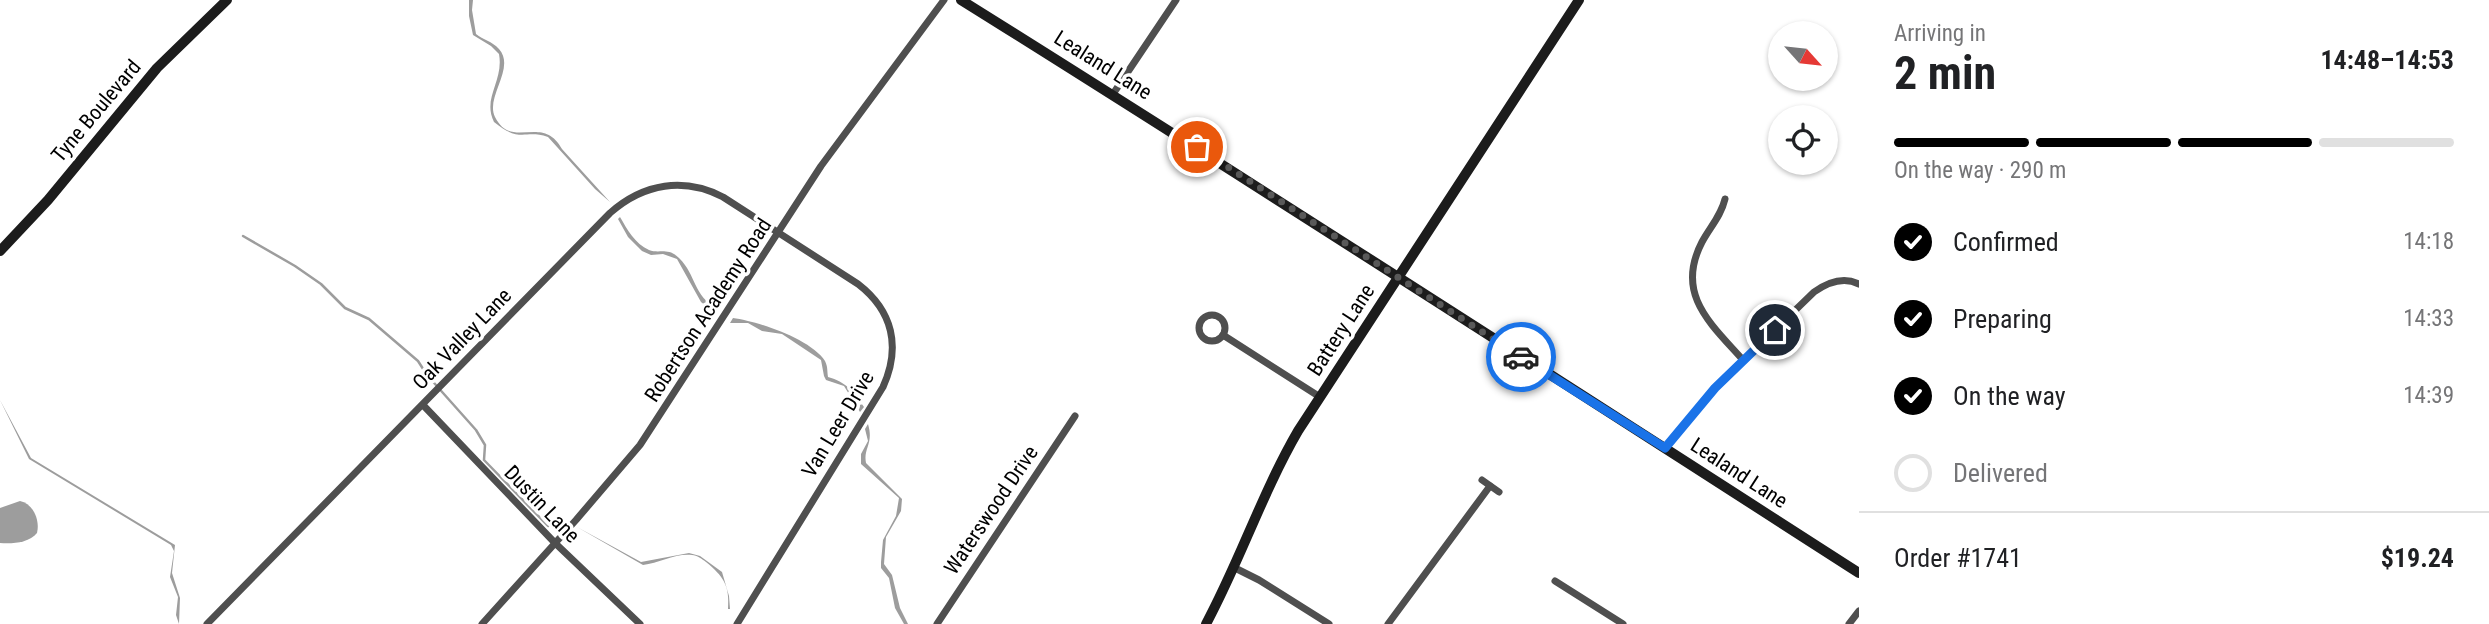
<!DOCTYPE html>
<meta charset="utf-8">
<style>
:root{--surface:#fff;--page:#f6f6f6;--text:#202124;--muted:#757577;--line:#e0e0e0;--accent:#000}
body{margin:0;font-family:"Roboto Condensed",sans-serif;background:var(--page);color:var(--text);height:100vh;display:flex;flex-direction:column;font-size:26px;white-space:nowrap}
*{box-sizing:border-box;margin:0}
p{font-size:23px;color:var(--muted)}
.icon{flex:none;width:38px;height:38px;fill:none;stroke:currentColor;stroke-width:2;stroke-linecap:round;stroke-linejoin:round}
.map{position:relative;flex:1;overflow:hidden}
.details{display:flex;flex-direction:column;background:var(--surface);width:630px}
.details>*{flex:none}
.needle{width:46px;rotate:117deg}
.controls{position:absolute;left:1768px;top:21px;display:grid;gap:14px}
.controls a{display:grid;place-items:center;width:70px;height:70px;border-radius:50%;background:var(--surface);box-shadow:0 2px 5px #0004;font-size:35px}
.pin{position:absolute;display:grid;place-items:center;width:60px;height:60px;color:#fff;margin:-30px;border:4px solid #fff;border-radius:50%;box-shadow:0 2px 7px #0007}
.courier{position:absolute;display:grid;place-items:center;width:70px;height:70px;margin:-35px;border:5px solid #1a73e8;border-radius:50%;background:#fff;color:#222;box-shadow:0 2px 9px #0007}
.head em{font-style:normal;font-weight:700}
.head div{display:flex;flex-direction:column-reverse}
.head{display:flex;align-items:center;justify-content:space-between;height:119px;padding:0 35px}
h1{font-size:46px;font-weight:700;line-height:52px}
.bar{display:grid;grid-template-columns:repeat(4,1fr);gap:10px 7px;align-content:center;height:84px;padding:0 35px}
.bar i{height:9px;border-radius:5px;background:var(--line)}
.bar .current{background:var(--accent)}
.bar p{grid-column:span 4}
.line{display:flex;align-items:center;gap:18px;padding:0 35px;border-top:2px solid var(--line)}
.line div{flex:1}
ol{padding:0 35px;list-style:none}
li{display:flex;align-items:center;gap:21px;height:77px}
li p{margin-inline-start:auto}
li .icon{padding:7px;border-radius:50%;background:var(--accent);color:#fff;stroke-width:4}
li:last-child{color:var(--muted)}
li i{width:38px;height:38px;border:4px solid var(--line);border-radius:50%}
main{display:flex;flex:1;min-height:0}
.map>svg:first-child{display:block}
.water{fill:#9d9d9d}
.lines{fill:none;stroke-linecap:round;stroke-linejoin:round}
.stream{stroke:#9d9d9d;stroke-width:2.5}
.street{stroke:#4f4f4f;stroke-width:7}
.secondary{stroke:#1c1c1c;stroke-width:10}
.done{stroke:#595959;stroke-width:7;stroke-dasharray:0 12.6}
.route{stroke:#1a73e8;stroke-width:9}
.labels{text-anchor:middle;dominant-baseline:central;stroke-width:7;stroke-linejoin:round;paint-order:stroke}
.street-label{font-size:21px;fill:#000;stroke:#fff}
</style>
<main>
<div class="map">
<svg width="1859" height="624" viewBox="0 0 1859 624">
<rect width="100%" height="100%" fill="#fff"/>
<g class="water">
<path d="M 469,0 L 473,0 L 472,10 L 476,34 C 483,40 492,41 499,49 C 516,68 485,97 495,117 C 512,151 542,113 562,149 L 610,202 L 595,189 L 548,137 C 524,129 521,144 494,122 C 482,98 504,81 499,54 L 491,46 L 473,35 L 469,16 Z"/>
<path d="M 620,217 C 627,229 635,244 649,250 C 659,254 668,247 679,258 C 697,276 692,294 718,310 L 715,313 L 701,302 L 677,259 L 663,254 L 651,255 L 642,251 L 628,237 L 618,219 Z"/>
<path d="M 733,318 C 757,321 811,339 825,361 C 828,367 827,371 828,377 C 846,382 853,391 864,407 L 860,412 L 844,386 L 826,380 L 824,376 L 821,360 L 782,334 L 762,331 L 748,323 L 730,323 Z"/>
<polygon points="0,400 31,458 175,545 172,573 180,598 179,624 176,615 178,597 170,577 174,551 171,545 29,459"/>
<path d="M 868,424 C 874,444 863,448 866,463 L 902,499 L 901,511 L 886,537 L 884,564 L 892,575 L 900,608 L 908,624 L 904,624 L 895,608 L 889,578 L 881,568 L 881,562 L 883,540 L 896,516 L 899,498 L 861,464 L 861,454 L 868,441 L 865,429 Z"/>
<path d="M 20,501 C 34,504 40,521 37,533 C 29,543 12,544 0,543 L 0,508 Z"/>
<path d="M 577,527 L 641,562 L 689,553 L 700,556 L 722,572 L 729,596 L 730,609 L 728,609 C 730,585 723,576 706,562 C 702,559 697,555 692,555 C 676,553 659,563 643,565 Z"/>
</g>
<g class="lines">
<polyline class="stream" points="243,236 295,266 321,284 345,308 369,319 418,361 427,375 476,430 485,445 484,460 548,526 564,520 568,522"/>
<g class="street">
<polyline points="1113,94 1176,0"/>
<path d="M 1725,199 C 1721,216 1710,227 1702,242 C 1675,294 1710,323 1743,360"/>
<circle cx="1212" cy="328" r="13"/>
<polyline points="1223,335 1320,397"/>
<polyline points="423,405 555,543 640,624"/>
<path d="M 1665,448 L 1715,388 L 1814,292 C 1828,282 1843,276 1859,284"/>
<polyline points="1482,480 1499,492"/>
<polyline points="1235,568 1259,580 1329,624"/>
<polyline points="1555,581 1623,624"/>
<path d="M 207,624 L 610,213 C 644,183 684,177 723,197 L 858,284 C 893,311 901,347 883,387 L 737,624"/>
<polyline points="482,624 576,520 640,445 821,166 944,0"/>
<polyline points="937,624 1075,416"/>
<polyline points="1388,624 1490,486"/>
<polyline points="1849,624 1859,611"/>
</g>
<g class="secondary">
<path d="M 961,0 C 1262,188 1560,381 1859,573"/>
<polyline points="0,251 48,200 157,68 227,0"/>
<path d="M 1206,624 C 1240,561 1262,493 1298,431 L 1579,0"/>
</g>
</g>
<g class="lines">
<polyline class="done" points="1197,147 1521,357"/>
<polyline class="route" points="1521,357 1665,448 1715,388 1775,330"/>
</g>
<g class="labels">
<g class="street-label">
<text transform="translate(1103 65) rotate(32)">Lealand Lane</text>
<text transform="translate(96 111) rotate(-50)">Tyne Boulevard</text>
<text transform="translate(708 310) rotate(-57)">Robertson Academy Road</text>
<text transform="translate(1341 330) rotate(-57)">Battery Lane</text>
<text transform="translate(462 339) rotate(-46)">Oak Valley Lane</text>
<text transform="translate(838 424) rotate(-59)">Van Leer Drive</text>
<text transform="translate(1739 473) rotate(33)">Lealand Lane</text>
<text transform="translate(542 504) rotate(46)">Dustin Lane</text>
<text transform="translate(991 510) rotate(-56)">Waterswood Drive</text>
</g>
</g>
</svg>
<div class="controls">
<a><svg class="needle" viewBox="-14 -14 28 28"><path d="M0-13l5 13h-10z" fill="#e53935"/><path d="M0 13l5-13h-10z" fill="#757577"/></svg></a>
<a><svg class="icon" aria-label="locate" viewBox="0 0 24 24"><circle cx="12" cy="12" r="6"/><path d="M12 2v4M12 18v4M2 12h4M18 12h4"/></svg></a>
</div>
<div class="pin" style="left:1197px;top:147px;background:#ea580c"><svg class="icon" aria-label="bag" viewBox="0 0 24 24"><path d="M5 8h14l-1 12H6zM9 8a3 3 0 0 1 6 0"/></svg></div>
<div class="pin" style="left:1775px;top:330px;background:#1f2937"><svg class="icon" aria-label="home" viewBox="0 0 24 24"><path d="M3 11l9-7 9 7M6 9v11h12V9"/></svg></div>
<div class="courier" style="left:1521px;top:357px"><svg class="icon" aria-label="car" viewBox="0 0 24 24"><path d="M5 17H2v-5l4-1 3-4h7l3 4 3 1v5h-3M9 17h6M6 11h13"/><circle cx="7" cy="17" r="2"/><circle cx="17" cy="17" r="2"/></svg></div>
</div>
<section class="details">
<div class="head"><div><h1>2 min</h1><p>Arriving in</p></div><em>14:48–14:53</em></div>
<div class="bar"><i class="current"></i><i class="current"></i><i class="current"></i><i></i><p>On the way · 290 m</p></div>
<ol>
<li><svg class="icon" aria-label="check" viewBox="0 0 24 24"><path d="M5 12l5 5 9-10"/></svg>Confirmed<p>14:18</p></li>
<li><svg class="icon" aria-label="check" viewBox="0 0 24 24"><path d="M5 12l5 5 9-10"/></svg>Preparing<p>14:33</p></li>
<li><svg class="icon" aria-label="check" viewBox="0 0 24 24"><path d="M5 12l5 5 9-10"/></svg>On the way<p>14:39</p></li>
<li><i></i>Delivered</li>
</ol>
<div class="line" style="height:91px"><div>Order #1741</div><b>$19.24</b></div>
</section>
</main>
